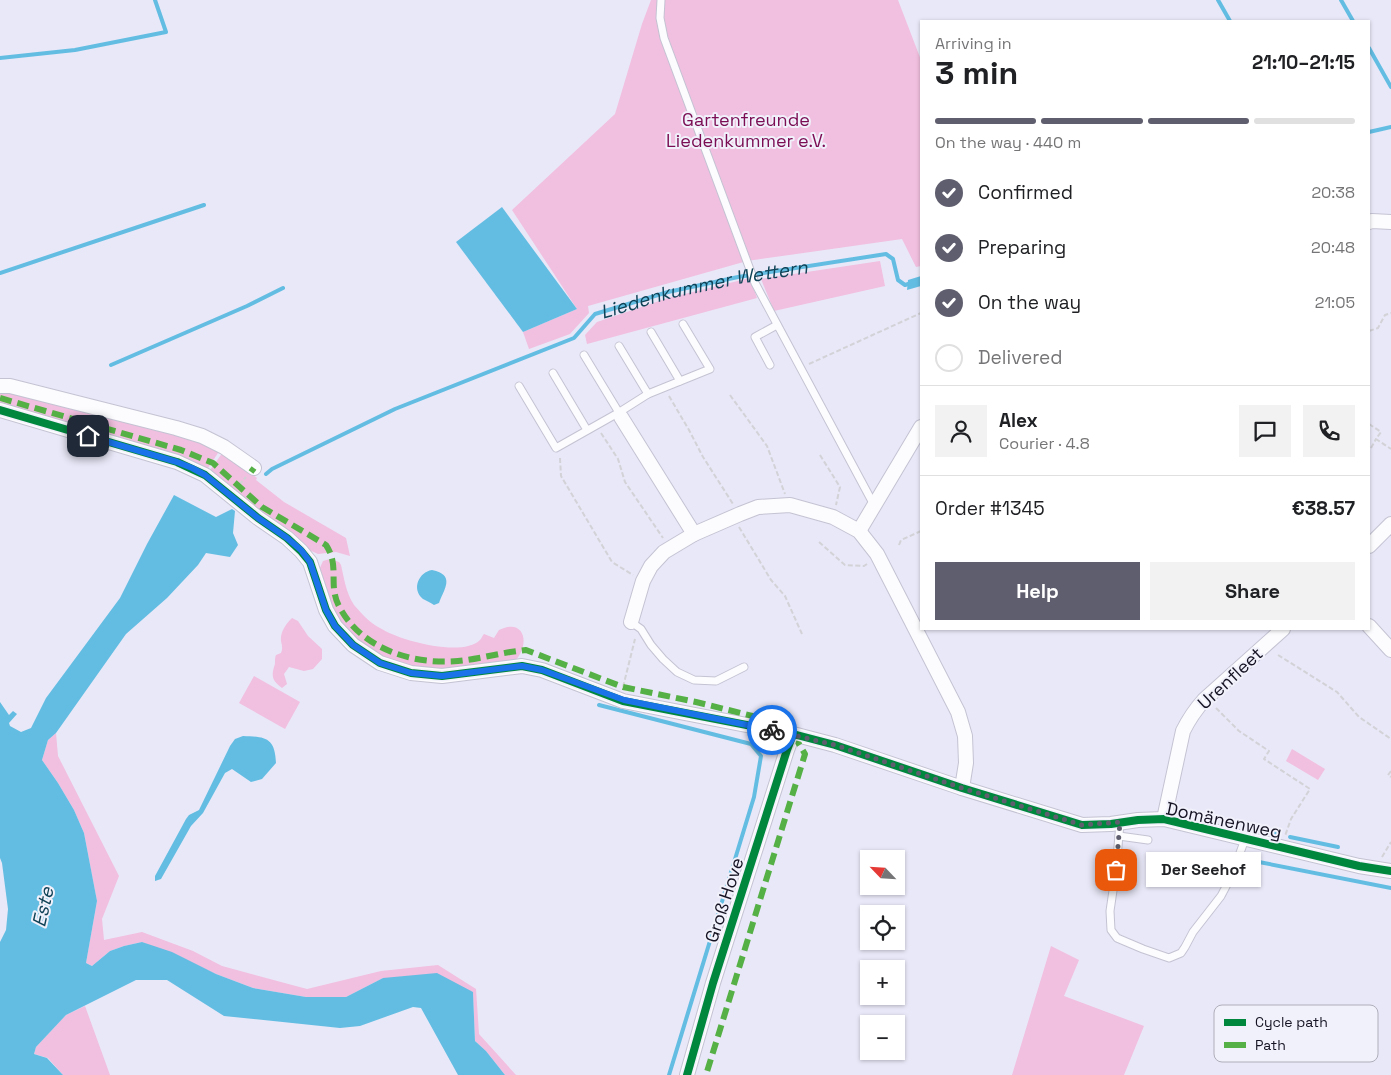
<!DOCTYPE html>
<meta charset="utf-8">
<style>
:root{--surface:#fff;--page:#f2f2f2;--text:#202124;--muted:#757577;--line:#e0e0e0;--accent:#5f5e6e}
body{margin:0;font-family:"Space Grotesk",sans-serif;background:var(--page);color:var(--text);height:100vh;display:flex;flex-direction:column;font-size:19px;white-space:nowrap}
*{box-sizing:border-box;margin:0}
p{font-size:16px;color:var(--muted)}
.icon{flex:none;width:28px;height:28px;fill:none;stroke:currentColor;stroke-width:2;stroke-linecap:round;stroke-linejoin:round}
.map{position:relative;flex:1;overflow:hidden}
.side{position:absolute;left:920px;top:20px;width:450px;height:610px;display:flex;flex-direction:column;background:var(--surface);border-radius:0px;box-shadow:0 1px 4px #0004}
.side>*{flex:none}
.needle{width:32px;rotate:295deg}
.controls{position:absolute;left:860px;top:850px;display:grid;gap:10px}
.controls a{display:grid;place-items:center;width:45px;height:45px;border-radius:0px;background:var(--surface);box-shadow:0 1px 4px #0004;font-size:25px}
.pin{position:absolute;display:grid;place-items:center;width:42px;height:42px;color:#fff;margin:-21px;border-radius:10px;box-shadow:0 2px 8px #0006}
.courier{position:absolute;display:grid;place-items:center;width:50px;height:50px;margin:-25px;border:4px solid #1a73e8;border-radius:50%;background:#fff;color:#222;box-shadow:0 1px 6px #0007}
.bubble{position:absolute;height:35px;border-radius:0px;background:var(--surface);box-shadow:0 1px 4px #0004;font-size:16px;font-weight:800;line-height:35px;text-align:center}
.overview em{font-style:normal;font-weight:800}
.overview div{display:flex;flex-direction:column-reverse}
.overview{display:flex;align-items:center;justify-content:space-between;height:85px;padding:0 15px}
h1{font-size:32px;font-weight:800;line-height:38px}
.bar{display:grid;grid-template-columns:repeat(4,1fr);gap:8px 5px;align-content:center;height:60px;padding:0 15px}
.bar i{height:6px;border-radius:4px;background:var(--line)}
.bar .current{background:var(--accent)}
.bar p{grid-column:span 4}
.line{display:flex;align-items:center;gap:12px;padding:0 15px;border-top:1px solid var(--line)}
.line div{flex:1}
.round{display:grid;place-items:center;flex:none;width:52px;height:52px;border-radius:0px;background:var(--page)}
ol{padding:0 15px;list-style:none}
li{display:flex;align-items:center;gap:15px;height:55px}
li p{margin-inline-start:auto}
li .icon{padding:5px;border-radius:50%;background:var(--accent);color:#fff;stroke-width:4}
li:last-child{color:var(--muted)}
li i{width:28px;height:28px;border:2px solid var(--line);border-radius:50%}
.cta{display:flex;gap:10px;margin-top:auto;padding:10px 15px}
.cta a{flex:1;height:58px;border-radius:0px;background:var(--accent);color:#fff;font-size:20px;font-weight:800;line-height:58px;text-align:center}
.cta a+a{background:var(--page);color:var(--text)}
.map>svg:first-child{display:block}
.green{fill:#f1bfdf}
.water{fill:#63bde2}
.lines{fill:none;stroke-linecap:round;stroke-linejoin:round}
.stream{stroke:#63bde2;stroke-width:4}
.lane-casing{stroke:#c4c3d3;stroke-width:9}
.street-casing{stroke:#c4c3d3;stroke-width:16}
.path{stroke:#d2d2d7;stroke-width:2;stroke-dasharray:5 2.5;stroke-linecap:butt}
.lane{stroke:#fcfcfe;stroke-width:7}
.street{stroke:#fcfcfe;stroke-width:14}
.quiet{stroke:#55b145;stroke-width:6;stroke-dasharray:12 6;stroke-linecap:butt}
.cycleway-casing{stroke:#f1f1fb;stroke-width:11}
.cycleway{stroke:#00873e;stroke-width:8}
.done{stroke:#5f5e6e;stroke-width:5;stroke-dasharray:0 9}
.route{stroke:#1a73e8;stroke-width:6}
.labels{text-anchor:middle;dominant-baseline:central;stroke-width:4;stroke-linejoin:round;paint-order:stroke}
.park-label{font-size:18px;fill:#7a0d53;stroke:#f1f1fb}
.street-label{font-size:18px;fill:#151323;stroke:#f1f1fb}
.water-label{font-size:19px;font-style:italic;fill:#0f4256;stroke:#f1f1fb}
.key{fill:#f1f1fb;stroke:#afaeba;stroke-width:1}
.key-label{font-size:14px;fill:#151323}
</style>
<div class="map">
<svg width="1391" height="1075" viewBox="0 0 1391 1075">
<rect width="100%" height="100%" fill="#e9e8f8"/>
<g class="green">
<polygon points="651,0 898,0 921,60 921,266 916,267 902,239 747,261 588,306 589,313 570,334 529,349 523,332 577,309 512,210 615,114 642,24"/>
<polygon points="880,261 885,286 774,311 761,279"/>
<polygon points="750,278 757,298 587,344 585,335 597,322 668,298"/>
<polygon points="8,391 184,436 220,450 206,471 0,407 0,392"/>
<polygon points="223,452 257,478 256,480 284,502 346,538 350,556 336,552 318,554 307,549 208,473"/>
<path d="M 330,559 L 339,562 L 341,565 C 344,578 346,593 354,605 C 361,613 370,623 380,628 C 398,640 462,658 480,640 C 482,638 482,636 484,634 L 494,638 L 499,630 C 525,617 531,645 514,662 C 494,664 473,669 453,670 C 433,671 403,667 385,659 C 367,651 349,636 339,620 C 329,605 325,586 319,570 L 323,561 Z"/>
<path d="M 292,618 L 298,621 L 308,636 L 322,649 L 322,659 L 313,669 L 304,671 L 289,667 L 284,674 L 287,684 L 282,688 C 273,681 271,677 274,667 C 276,663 274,660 276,655 L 281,653 C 283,648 282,646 281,641 C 280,632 286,624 292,618 Z"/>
<polygon points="254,676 300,702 285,729 239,703"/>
<polygon points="56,733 58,756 119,876 102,919 104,940 142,932 193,951 222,966 307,989 381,971 438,965 476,989 479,1034 516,1075 505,1075 486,1051 475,1041 473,992 383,978 346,997 306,997 253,988 216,974 142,942 124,946 110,951 92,966 86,963 97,901 84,833 74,810 58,783 42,760 48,740"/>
<polygon points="1292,749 1325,769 1318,780 1286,761"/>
<polygon points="1051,946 1079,960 1064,996 1144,1026 1124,1075 1012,1075"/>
<polygon points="85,1006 110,1075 63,1075 48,1058 34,1054 36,1047 66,1015"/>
</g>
<g class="water">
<polygon points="502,207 577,309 523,332 456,242"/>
<polygon points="921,276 921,286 907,290 908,280"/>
<polygon points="174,495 216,517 232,509 235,511 233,533 238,545 230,557 206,553 198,565 167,598 126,634 56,733 48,740 42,760 58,783 74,810 84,833 97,901 86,963 92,966 110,951 124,946 142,942 172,952 216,974 253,988 306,997 346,997 383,978 437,973 473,992 475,1041 486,1051 505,1075 458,1075 421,1008 413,1007 360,1026 340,1028 224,1016 167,980 136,980 66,1015 36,1047 34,1054 47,1058 63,1075 0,1075 0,942 6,930 8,909 2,863 0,858 0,702 9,715 13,711 17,714 9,723 10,726 21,732 31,728 46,698 120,598 147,544"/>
<path d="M 432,570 C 456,575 444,589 439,603 L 434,605 C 431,603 427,601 423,599 C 411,589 419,572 432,570 Z"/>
<path d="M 243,736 C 265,737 275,737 276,763 L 262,779 L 251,782 L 232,769 L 225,773 L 203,813 L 191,826 L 161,879 L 155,881 L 155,876 L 186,819 L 189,815 L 199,810 L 230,746 L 235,739 Z"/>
</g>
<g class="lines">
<g class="stream">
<polyline points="1218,0 1230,21"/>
<polyline points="1341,0 1353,21"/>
<polyline points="1369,48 1391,87"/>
<polyline points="0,58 75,50 166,32 155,0"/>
<polyline points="1369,132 1391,127"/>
<polyline points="0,273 204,205"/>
<polyline points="111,365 247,306 283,288"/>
<path id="s1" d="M 266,474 L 272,469 L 395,409 L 574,338 L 595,314 L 668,292 L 738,277 L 886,254 L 893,259 L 898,280 L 905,285 L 921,280"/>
<polyline points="599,705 751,744 761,756 754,797 669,1075"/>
<polyline points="1244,827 1279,834"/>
<polyline points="1290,837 1338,847"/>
<polyline points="1252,859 1259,862 1391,888"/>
</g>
<g class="lane-casing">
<g id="lane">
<polyline points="661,0 660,18 664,38 755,283 874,505"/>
<polyline points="651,332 680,381"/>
<polyline points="619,346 648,394"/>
<polyline points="584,355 621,416"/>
<polyline points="770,365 755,337 777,325"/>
<polyline points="553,373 587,430"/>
<polyline points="519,386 556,448 618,413 648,394 710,369 683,324"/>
<polyline points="631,622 641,629 651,645 663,659 677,672 694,680 716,681 744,667"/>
<polyline points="1120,823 1116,870 1110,911 1111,930 1117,938 1143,949 1169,958 1181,953 1185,947 1193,932 1221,896 1232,875 1245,839"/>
<polyline points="1119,836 1148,840"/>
</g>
</g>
<g class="street-casing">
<g id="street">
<polyline points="1369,222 1372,221 1391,222"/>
<polyline points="0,386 10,386 176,428 202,436 224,447 254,468"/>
<polyline points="0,410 177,462 205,475 258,518 287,538 301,551 310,562 326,610 335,626 353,645 380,663 411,673 442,676 522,666 542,670 623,701 793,734 835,745 962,788 1082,825 1111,824 1138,820 1164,819 1359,866 1391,871"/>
<polyline points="621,417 694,534"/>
<polyline points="859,531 921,427"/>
<polyline points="1369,546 1391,524"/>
<polyline points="631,622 643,581 651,566 664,552 694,534 740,514 758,507 790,505 833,517 859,531 877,554 958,712 965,736 966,763 962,788"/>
<polyline points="1369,626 1391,650"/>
<path d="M 1164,819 L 1183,731 C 1189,719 1195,710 1204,700 L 1283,629"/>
<polyline points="687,1075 713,983 787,750 793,734"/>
</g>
</g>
<g class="path">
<polyline points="1369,331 1378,328 1385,315 1391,313"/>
<polyline points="809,364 921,313"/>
<polyline points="730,395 767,446 785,494"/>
<polyline points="669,396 689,430 703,457 733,504"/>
<polyline points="1369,424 1381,432 1376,439 1391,449"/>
<polyline points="601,433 618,459 625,482 663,538"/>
<polyline points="1371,448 1376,439"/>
<polyline points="820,455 840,487 836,505"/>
<polyline points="560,458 561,476 612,562 633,575"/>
<polyline points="239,485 246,477"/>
<polyline points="739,527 771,580 785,596 802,634"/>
<polyline points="819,542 845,565 864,566 867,564"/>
<polyline points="899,545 901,540 921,531"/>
<polyline points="1278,655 1337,692 1359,717 1391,739"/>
<polyline points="623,687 635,639"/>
<polyline points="1216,708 1239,731 1269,751 1264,759 1310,789 1291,819 1285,836"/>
<polyline points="1391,771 1388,775 1391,777"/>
<polyline points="1382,857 1391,842"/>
</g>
<use href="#lane" class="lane"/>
<use href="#street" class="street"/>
<g class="quiet">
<path d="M 0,398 L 181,450 L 213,463 L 262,507 L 326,545 C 328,548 330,552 331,555 C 337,573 329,589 340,608 C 362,649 413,665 458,661 C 480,659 503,652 526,650 L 623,687 L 696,702 L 777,722 L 791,729 L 793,734 L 805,754 L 706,1075"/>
<polyline points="251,472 254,468"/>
</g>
<g class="cycleway-casing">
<g id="cycleway">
<polyline points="0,410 177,462 205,475 258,518 287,538 301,551 310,562 326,610 335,626 353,645 380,663 411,673 442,676 522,666 542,670 623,701 793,734 835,745 962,788 1082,825 1111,824 1138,820 1164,819 1359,866 1391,871"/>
<polyline points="687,1075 713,983 787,750 793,734"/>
</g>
</g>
<use href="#cycleway" class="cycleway"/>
</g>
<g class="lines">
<polyline class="done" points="772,730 835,745 962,788 1082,825 1120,822 1116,870"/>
<polyline class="route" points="88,436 177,462 192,468 205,475 258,518 287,538 301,550 310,562 326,610 335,626 353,645 380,663 411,673 442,676 522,666 542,670 624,700 772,730"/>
</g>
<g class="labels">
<g class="park-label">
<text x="746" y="119">Gartenfreunde<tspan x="746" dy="21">Liedenkummer e.V.</tspan></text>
</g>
<g class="street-label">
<text transform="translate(1230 678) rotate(-43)">Urenfleet</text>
<text transform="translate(1224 820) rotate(12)">Domänenweg</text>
<text transform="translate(724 900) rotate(-72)">Groß Hove</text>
</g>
<g class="water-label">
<text stroke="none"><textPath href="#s1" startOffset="481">Liedenkummer Wettern</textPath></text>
<text transform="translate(43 907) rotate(-77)">Este</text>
</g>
</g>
<rect x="1214" y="1005" width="164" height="57" rx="8" class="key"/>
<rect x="1224" y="1019" width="22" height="7" fill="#00873e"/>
<rect x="1224" y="1042" width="22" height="6" fill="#55b145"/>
<g class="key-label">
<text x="1255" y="1027">Cycle path</text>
<text x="1255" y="1050">Path</text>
</g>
</svg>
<div class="controls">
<a><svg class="needle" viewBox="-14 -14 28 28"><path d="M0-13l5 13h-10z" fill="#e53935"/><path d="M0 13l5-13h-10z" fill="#757577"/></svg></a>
<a><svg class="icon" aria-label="locate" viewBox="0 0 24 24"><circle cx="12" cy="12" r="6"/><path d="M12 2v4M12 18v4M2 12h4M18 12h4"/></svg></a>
<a>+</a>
<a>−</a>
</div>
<div class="pin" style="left:1116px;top:870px;background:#ea580c"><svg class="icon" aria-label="bag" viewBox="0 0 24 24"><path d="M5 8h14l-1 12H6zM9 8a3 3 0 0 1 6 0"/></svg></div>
<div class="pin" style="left:88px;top:436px;background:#1f2937"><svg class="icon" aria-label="home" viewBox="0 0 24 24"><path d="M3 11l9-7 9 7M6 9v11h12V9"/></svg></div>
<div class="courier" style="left:772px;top:730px"><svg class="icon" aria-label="bike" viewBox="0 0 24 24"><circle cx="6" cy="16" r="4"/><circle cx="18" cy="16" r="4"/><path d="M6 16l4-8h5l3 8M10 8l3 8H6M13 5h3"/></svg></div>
<div class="bubble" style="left:1146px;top:852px;width:115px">Der Seehof</div>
<section class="side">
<div class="overview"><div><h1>3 min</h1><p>Arriving in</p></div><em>21:10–21:15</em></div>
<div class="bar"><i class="current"></i><i class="current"></i><i class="current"></i><i></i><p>On the way · 440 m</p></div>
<ol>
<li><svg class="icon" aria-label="check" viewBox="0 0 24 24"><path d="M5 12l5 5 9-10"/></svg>Confirmed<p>20:38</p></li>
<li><svg class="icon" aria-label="check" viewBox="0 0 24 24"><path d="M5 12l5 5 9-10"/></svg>Preparing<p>20:48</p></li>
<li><svg class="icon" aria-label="check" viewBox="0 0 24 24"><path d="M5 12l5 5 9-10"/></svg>On the way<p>21:05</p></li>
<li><i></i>Delivered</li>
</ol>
<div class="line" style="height:90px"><a class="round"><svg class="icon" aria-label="person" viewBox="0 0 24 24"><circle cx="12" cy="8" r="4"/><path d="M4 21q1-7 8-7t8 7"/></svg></a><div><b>Alex</b><p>Courier · 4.8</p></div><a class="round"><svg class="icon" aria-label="chat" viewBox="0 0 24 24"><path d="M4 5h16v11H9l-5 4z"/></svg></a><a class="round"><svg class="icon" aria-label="phone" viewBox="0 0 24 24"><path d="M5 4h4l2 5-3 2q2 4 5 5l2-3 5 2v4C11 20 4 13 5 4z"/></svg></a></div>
<div class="line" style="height:65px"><div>Order #1345</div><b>€38.57</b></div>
<div class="cta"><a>Help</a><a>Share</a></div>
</section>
</div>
